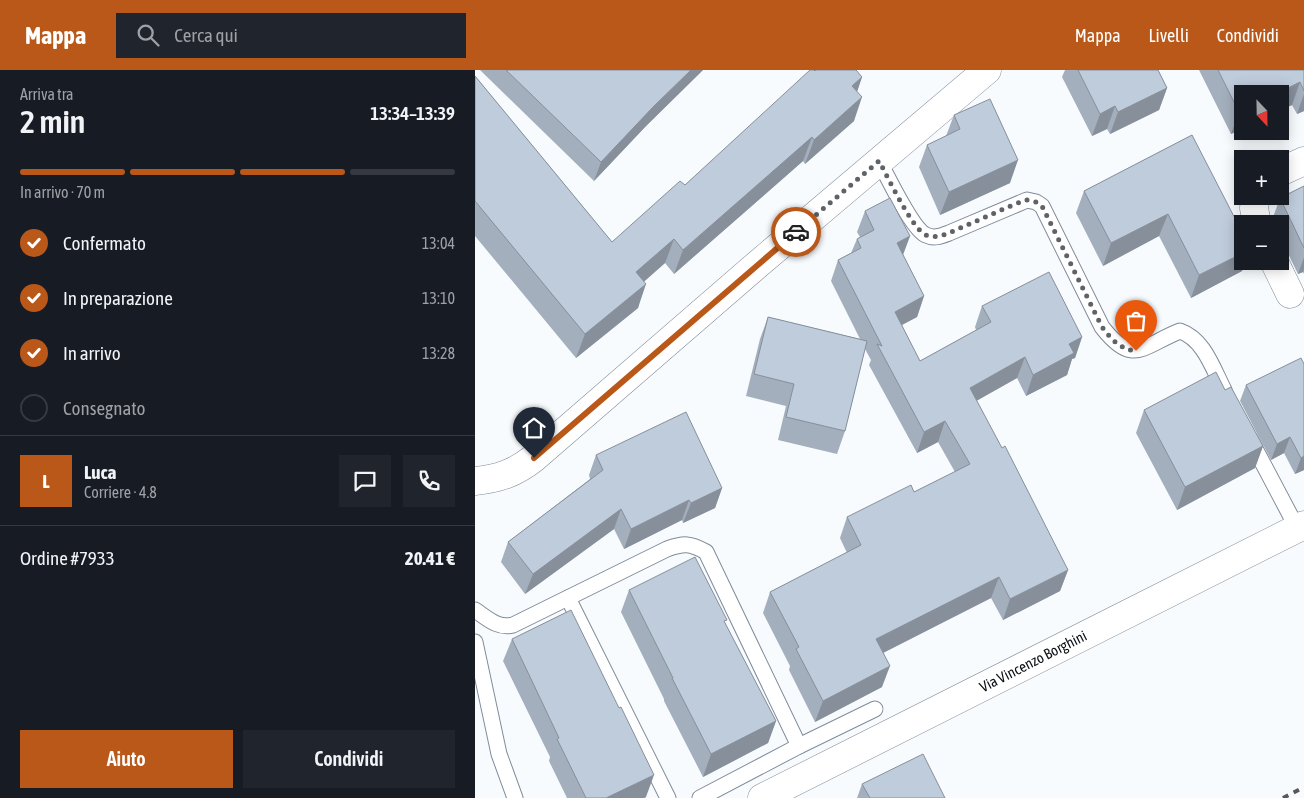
<!DOCTYPE html>
<html lang="it">
<meta charset="utf-8">
<style>
:root{--surface:#171b24;--page:#20242c;--text:#f1f3f6;--muted:#9ea1a6;--line:#363941;--accent:#b95818}
body{margin:0;font-family:"Asap Condensed",sans-serif;background:var(--page);color:var(--text);height:100vh;display:flex;flex-direction:column;font-size:19px;white-space:nowrap}
*{box-sizing:border-box;margin:0}
p{font-size:16px;color:var(--muted)}
.icon{flex:none;width:28px;height:28px;fill:none;stroke:currentColor;stroke-width:2;stroke-linecap:round;stroke-linejoin:round}
.map{position:relative;flex:1;overflow:hidden}
.panel{display:flex;flex-direction:column;background:var(--surface);width:475px}
.panel>*{flex:none}
.needle{width:32px;rotate:158deg}
.tools{position:absolute;left:759px;top:15px;display:grid;gap:10px}
.tools a{display:grid;place-items:center;width:55px;height:55px;border-radius:0px;background:var(--surface);box-shadow:0 2px 12px #0003;font-size:25px}
.pin{position:absolute;display:grid;place-items:center;width:42px;height:42px;color:#fff;margin:-51px -21px;border-radius:50% 50% 50% 0;rotate:-45deg;box-shadow:0 0 5px #0007}
.pin .icon{rotate:45deg}
.courier{position:absolute;display:grid;place-items:center;width:50px;height:50px;margin:-25px;border:4px solid #b95818;border-radius:50%;background:#fff;color:#222;box-shadow:0 1px 6px #0007}
.head em{font-style:normal;font-weight:600}
.head div{display:flex;flex-direction:column-reverse}
.head{display:flex;align-items:center;justify-content:space-between;height:85px;padding:0 20px}
h1{font-size:32px;font-weight:600;line-height:38px}
.bar{display:grid;grid-template-columns:repeat(4,1fr);gap:8px 5px;align-content:center;height:60px;padding:0 20px}
.bar i{height:6px;border-radius:4px;background:var(--line)}
.bar .active{background:var(--accent)}
.bar p{grid-column:span 4}
.line{display:flex;align-items:center;gap:12px;padding:0 20px;border-top:1px solid var(--line)}
.line div{flex:1}
.round{display:grid;place-items:center;flex:none;width:52px;height:52px;border-radius:0px;background:var(--page)}
ol{padding:0 20px;list-style:none}
li{display:flex;align-items:center;gap:15px;height:55px}
li p{margin-inline-start:auto}
li .icon{padding:5px;border-radius:50%;background:var(--accent);color:#fff;stroke-width:4}
li:last-child{color:var(--muted)}
li i{width:28px;height:28px;border:2px solid var(--line);border-radius:50%}
.button{display:flex;gap:10px;margin-top:auto;padding:10px 20px}
.button a{flex:1;height:58px;border-radius:0px;background:var(--accent);color:#fff;font-size:20px;font-weight:600;line-height:58px;text-align:center}
.button a+a{background:var(--page);color:var(--text)}
header{display:flex;align-items:center;gap:30px;box-sizing:border-box;height:70px;padding:0 25px;background:var(--accent);color:#fff}
header strong{font-size:24px}
nav{display:flex;gap:28px;margin-inline-start:auto;font-size:18px}
.search{width:350px;height:45px;background:var(--page);display:flex;align-items:center;gap:12px;box-sizing:border-box;padding:0 18px;border-radius:0px;color:var(--muted);font-size:19px}
main{display:flex;flex:1;min-height:0}
.map>svg:first-child{display:block}
.lines{fill:none;stroke-linecap:round;stroke-linejoin:round}
.lane-casing{stroke:#808c9a;stroke-width:17}
.street-casing{stroke:#808c9a;stroke-width:29}
.lane{stroke:#fff;stroke-width:15}
.street{stroke:#fff;stroke-width:28}
.rail{stroke:#55595d;stroke-width:4;stroke-dasharray:6 6;stroke-linecap:butt}
.wall{fill:#a4afbd}
.shaded-wall{fill:#868f9a}
.building{fill:#bfccdc;stroke:#868f9a}
.done{stroke:#5f6367;stroke-width:5;stroke-dasharray:0 9}
.route{stroke:#b95818;stroke-width:6}
.labels{text-anchor:middle;dominant-baseline:central;stroke-width:4.5;stroke-linejoin:round;paint-order:stroke}
.street-label{font-size:15px;fill:#0d1116;stroke:#fff}
</style>
<header>
<strong>Mappa</strong>
<div class="search"><svg class="icon" aria-label="search" viewBox="0 0 24 24"><circle cx="10" cy="10" r="6"/><path d="M15 15l6 6"/></svg>Cerca qui</div>
<nav><a>Mappa</a><a>Livelli</a><a>Condividi</a></nav>
</header>
<main>
<section class="panel">
<div class="head"><div><h1>2 min</h1><p>Arriva tra</p></div><em>13:34–13:39</em></div>
<div class="bar"><i class="active"></i><i class="active"></i><i class="active"></i><i></i><p>In arrivo · 70 m</p></div>
<ol>
<li><svg class="icon" aria-label="check" viewBox="0 0 24 24"><path d="M5 12l5 5 9-10"/></svg>Confermato<p>13:04</p></li>
<li><svg class="icon" aria-label="check" viewBox="0 0 24 24"><path d="M5 12l5 5 9-10"/></svg>In preparazione<p>13:10</p></li>
<li><svg class="icon" aria-label="check" viewBox="0 0 24 24"><path d="M5 12l5 5 9-10"/></svg>In arrivo<p>13:28</p></li>
<li><i></i>Consegnato</li>
</ol>
<div class="line" style="height:90px"><b class="round" style="background:var(--accent);color:#fff">L</b><div><b>Luca</b><p>Corriere · 4.8</p></div><a class="round"><svg class="icon" aria-label="chat" viewBox="0 0 24 24"><path d="M4 5h16v11H9l-5 4z"/></svg></a><a class="round"><svg class="icon" aria-label="phone" viewBox="0 0 24 24"><path d="M5 4h4l2 5-3 2q2 4 5 5l2-3 5 2v4C11 20 4 13 5 4z"/></svg></a></div>
<div class="line" style="height:65px"><div>Ordine #7933</div><b>20.41 €</b></div>
<div class="button"><a>Aiuto</a><a>Condividi</a></div>
</section>
<div class="map">
<svg width="829" height="728" viewBox="0 0 829 728">
<rect width="100%" height="100%" fill="#f8fbfe"/>
<g class="lines">
<g class="lane-casing">
<g id="lane">
<path d="M 404,91 C 413,107 437,159 451,165 C 459,169 466,166 474,163 L 552,130 L 561,132 L 567,136 L 627,257 C 658,297 667,276 705,261 C 729,269 738,299 749,320"/>
<polyline points="775,369 822,458"/>
<polyline points="93,528 193,728"/>
<path d="M 0,540 C 12,548 23,559 38,555 L 192,479 C 209,473 215,473 231,482 L 324,676 L 225,728"/>
<polyline points="0,572 24,684 40,728"/>
<polyline points="324,676 400,639"/>
</g>
</g>
<g class="street-casing">
<g id="street">
<polyline points="805,102 829,91"/>
<polyline points="781,126 779,138 782,154"/>
<polyline points="799,191 815,224"/>
<path d="M 0,411 C 23,409 40,403 59,388 L 283,194 L 512,0"/>
<polyline points="287,728 829,455"/>
</g>
</g>
<use href="#lane" class="lane"/>
<use href="#street" class="street"/>
<polyline class="rail" points="808,728 829,717"/>
</g>
<g class="wall">
<polygon points="5,0 228,0 171,56 119,111"/>
<polygon points="590,0 683,0 692,18 684,40 635,64 632,59 617,66 587,7"/>
<polygon points="724,0 829,0 829,41 822,44 817,35 756,64"/>
<polygon points="340,1 387,7 382,21 379,51 330,94 328,91 199,204 190,193 169,211 163,238 101,288 0,166 0,6 137,172 210,115"/>
<polygon points="479,45 535,113 465,145 444,97 452,75 471,66"/>
<polygon points="717,65 768,191 771,191 767,201 716,228 684,166 628,196 601,143 609,121"/>
<polygon points="829,116 829,204 828,202 823,204 805,167 805,154 799,154 797,150 805,128"/>
<polygon points="390,141 435,166 428,185 449,226 442,247 426,255 445,291 501,260 500,257 507,236 607,267 600,288 597,289 592,305 551,326 542,308 501,331 593,500 585,521 528,550 516,528 408,583 407,617 340,652 314,600 315,596 288,543 295,522 372,483 365,468 372,447 439,422 480,402 463,372 442,383 394,295 396,290 390,279 370,361 362,384 303,370 311,336 271,326 285,269 293,247 385,269 356,211 363,190 376,183 382,169 385,167 382,162"/>
<polygon points="829,294 829,400 820,404 809,383 796,390 765,331 771,315"/>
<polygon points="750,320 788,376 780,398 702,440 661,363 669,340"/>
<polygon points="121,385 247,418 240,438 208,453 207,450 149,479 139,459 50,524 26,492 33,472 115,409 114,405"/>
<polygon points="154,520 250,554 301,651 293,673 228,707 189,631 189,629 146,542"/>
<polygon points="37,569 171,727 169,728 92,728 74,691 75,687 28,591"/>
<polygon points="387,714 470,728 382,728"/>
</g>
<g class="shaded-wall">
<polygon points="216,0 228,0 171,56 119,111 126,92 178,37"/>
<polygon points="387,7 379,31 377,16"/>
<polygon points="825,12 817,35 805,40 805,24 801,24"/>
<polygon points="692,18 684,40 635,64 643,42"/>
<polygon points="829,24 829,41 822,44"/>
<polygon points="387,27 379,51 330,94 339,70"/>
<polygon points="640,36 632,59 617,66 625,44"/>
<polygon points="768,40 768,58 756,64 764,42"/>
<polygon points="337,67 328,91 199,204 208,180"/>
<polygon points="543,90 535,113 465,145 474,122"/>
<polygon points="693,144 684,166 628,196 636,173"/>
<polygon points="435,166 427,187 422,173"/>
<polygon points="199,169 190,193 153,226 161,202"/>
<polygon points="768,183 768,191 771,191 767,201 716,228 724,205"/>
<polygon points="829,187 829,199 828,202 823,204"/>
<polygon points="171,214 163,238 101,288 110,264"/>
<polygon points="449,226 442,247 412,263 420,242"/>
<polygon points="607,267 600,288 597,289 592,305 551,326 558,305 594,274"/>
<polygon points="550,287 542,308 487,339 495,318"/>
<polygon points="470,351 463,372 442,383 449,362"/>
<polygon points="815,367 809,383 796,390 802,374"/>
<polygon points="788,376 780,398 702,440 710,417"/>
<polygon points="829,386 829,400 820,404 826,388"/>
<polygon points="247,418 240,438 208,453 216,433"/>
<polygon points="214,430 207,450 149,479 156,459"/>
<polygon points="146,439 139,459 50,524 58,504"/>
<polygon points="593,500 585,521 528,550 535,529"/>
<polygon points="524,507 516,528 394,590 401,569"/>
<polygon points="415,596 407,617 340,652 348,631"/>
<polygon points="301,651 293,673 228,707 236,684"/>
<polygon points="179,705 171,727 169,728 131,728"/>
</g>
<g class="building">
<polygon points="31,0 216,0 178,37 126,92"/>
<polygon points="335,0 339,0 340,1 341,0 381,0 387,7 377,16 387,27 339,70 337,67 208,180 199,169 161,202 171,214 110,264 0,131 0,6 137,172 205,111 210,115"/>
<polygon points="603,0 683,0 692,18 643,42 640,36 625,44"/>
<polygon points="743,0 829,0 829,21 825,12 801,24 768,24 768,40 764,42"/>
<polygon points="515,29 543,90 474,122 452,75 485,59 479,45"/>
<polygon points="717,65 768,164 768,183 724,205 693,144 636,173 609,121"/>
<polygon points="829,116 829,178 805,128"/>
<polygon points="415,128 435,166 422,173 449,226 420,242 445,291 516,252 507,236 574,202 607,267 594,274 599,283 558,305 550,287 495,318 527,378 530,376 593,500 535,529 524,507 401,569 415,596 348,631 321,579 324,577 295,522 386,475 372,447 436,415 439,422 495,394 470,351 449,362 402,274 407,276 363,190 386,178 382,169 399,160 390,141"/>
<polygon points="293,247 392,271 370,361 311,347 319,314 279,304"/>
<polygon points="826,288 829,294 829,386 826,388 815,367 802,374 771,315"/>
<polygon points="741,302 750,320 756,317 788,376 710,417 669,340"/>
<polygon points="211,342 247,418 216,433 214,430 156,459 146,439 58,504 33,472 128,400 121,385"/>
<polygon points="220,487 252,550 249,551 301,651 236,684 197,608 198,608 154,520"/>
<polygon points="96,540 144,638 146,637 179,705 131,728 111,728 82,669 84,668 37,569"/>
<polygon points="448,684 470,728 395,728 387,714"/>
</g>
<g class="lines">
<path class="done" d="M 321,162 L 404,91 C 413,107 437,159 451,165 C 459,168 466,166 474,163 L 540,134 L 552,130 L 561,132 L 567,136 L 627,257 C 637,270 645,279 661,281"/>
<polyline class="route" points="59,388 321,162"/>
</g>
<g class="labels">
<g class="street-label">
<text transform="translate(558 591) rotate(-27)">Via Vincenzo Borghini</text>
</g>
</g>
</svg>
<div class="tools">
<a><svg class="needle" viewBox="-14 -14 28 28"><path d="M0-13l5 13h-10z" fill="#e53935"/><path d="M0 13l5-13h-10z" fill="#9ea1a6"/></svg></a>
<a>+</a>
<a>−</a>
</div>
<div class="pin" style="left:661px;top:281px;background:#ea580c"><svg class="icon" aria-label="bag" viewBox="0 0 24 24"><path d="M5 8h14l-1 12H6zM9 8a3 3 0 0 1 6 0"/></svg></div>
<div class="pin" style="left:59px;top:388px;background:#1f2937"><svg class="icon" aria-label="home" viewBox="0 0 24 24"><path d="M3 11l9-7 9 7M6 9v11h12V9"/></svg></div>
<div class="courier" style="left:321px;top:162px"><svg class="icon" aria-label="car" viewBox="0 0 24 24"><path d="M5 17H2v-5l4-1 3-4h7l3 4 3 1v5h-3M9 17h6M6 11h13"/><circle cx="7" cy="17" r="2"/><circle cx="17" cy="17" r="2"/></svg></div>
</div>
</main>
